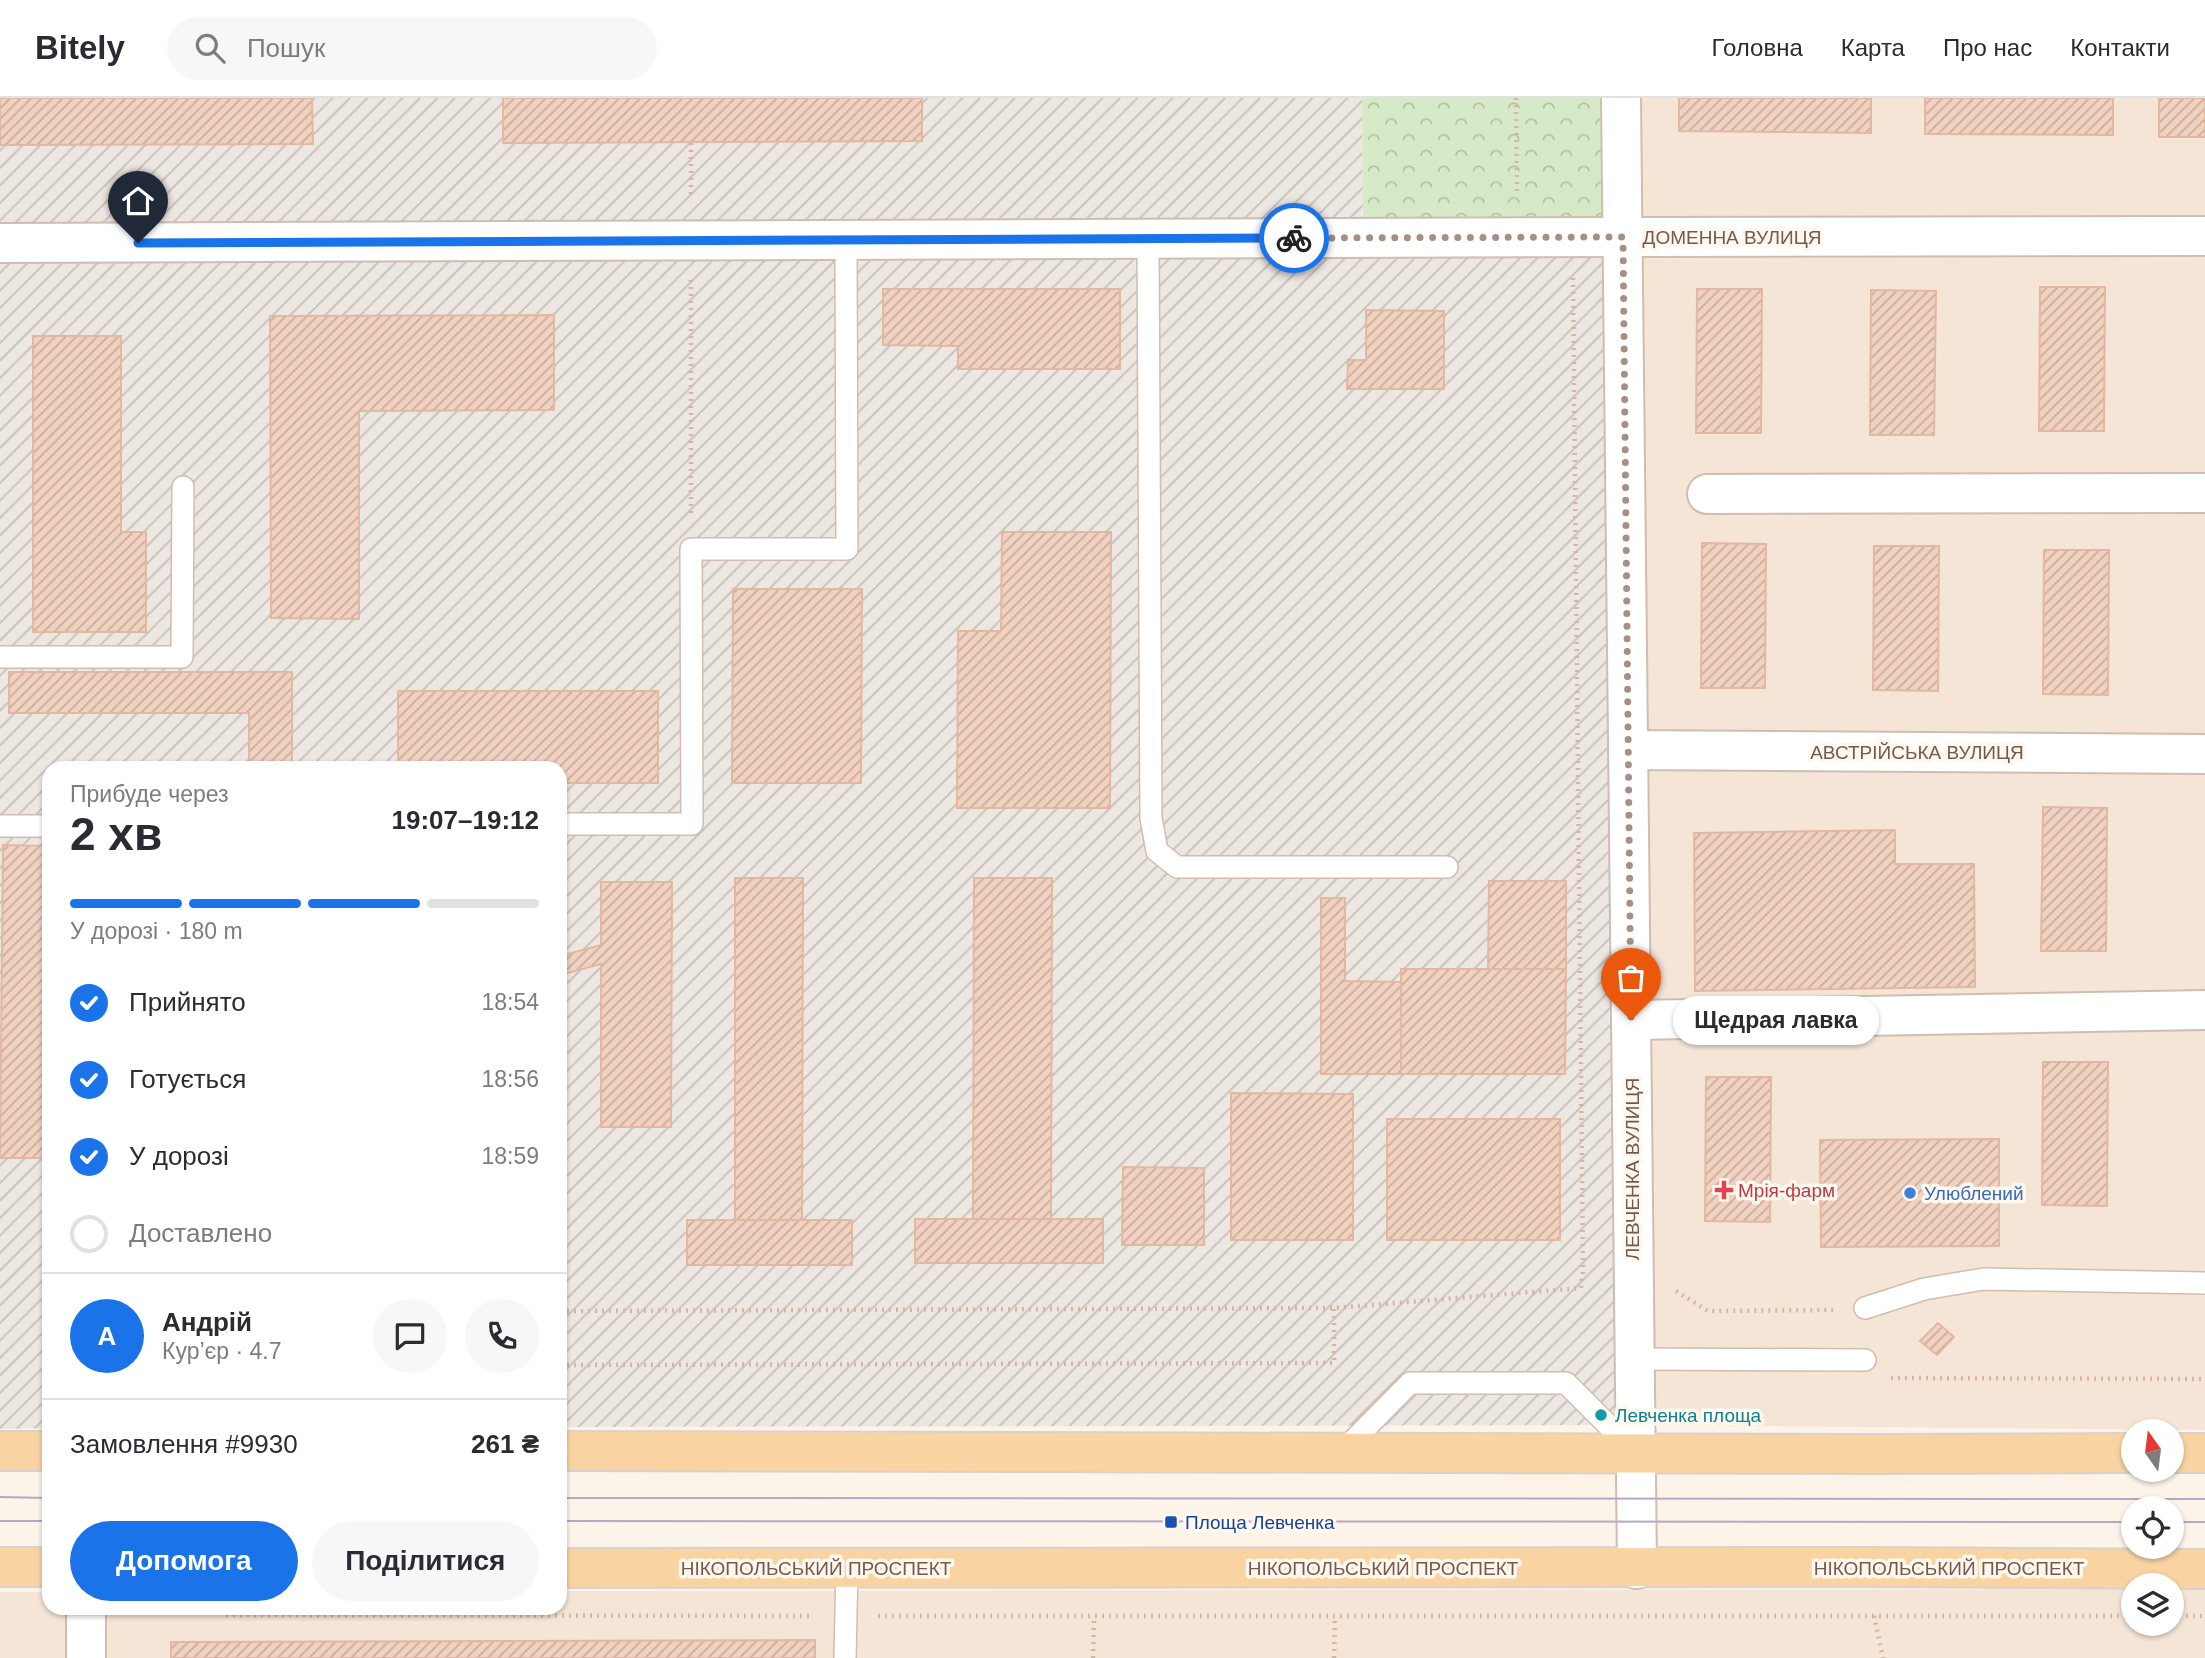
<!DOCTYPE html>
<html lang="uk">
<meta charset="utf-8">
<style>
:root{--surface:#fff;--page:#f7f7f7;--text:#2b2b33;--muted:#7c7c81;--line:#e1e1e2;--accent:#1a73e8}
body{margin:0;font-family:Helvetica,sans-serif;background:var(--page);color:var(--text);height:100vh;display:flex;flex-direction:column;font-size:26px;white-space:nowrap}
*{box-sizing:border-box;margin:0}
p{font-size:23px;color:var(--muted)}
.icon{flex:none;width:38px;height:38px;fill:none;stroke:currentColor;stroke-width:2;stroke-linecap:round;stroke-linejoin:round}
.map{position:relative;flex:1;overflow:hidden}
.details{position:absolute;left:42px;top:663px;width:525px;height:854px;display:flex;flex-direction:column;background:var(--surface);border-radius:21px;box-shadow:0 2px 5px #0004}
.details>*{flex:none}
.needle{width:46px;rotate:346deg}
.controls{position:absolute;left:2121px;top:1321px;display:grid;gap:14px}
.controls a{display:grid;place-items:center;width:63px;height:63px;border-radius:50%;background:var(--surface);box-shadow:0 2px 5px #0004;font-size:35px}
.pin{position:absolute;display:grid;place-items:center;width:60px;height:60px;color:#fff;margin:-72px -30px;border-radius:50% 50% 50% 0;rotate:-45deg;box-shadow:0 0 7px #0007}
.pin .icon{rotate:45deg}
.courier{position:absolute;display:grid;place-items:center;width:70px;height:70px;margin:-35px;border:5px solid #1a73e8;border-radius:50%;background:#fff;color:#222;box-shadow:0 2px 9px #0007}
.bubble{position:absolute;height:49px;border-radius:24px;background:var(--surface);box-shadow:0 2px 5px #0004;font-size:23px;font-weight:600;line-height:49px;text-align:center}
.head em{font-style:normal;font-weight:600}
.head div{display:flex;flex-direction:column-reverse}
.head{display:flex;align-items:center;justify-content:space-between;height:119px;padding:0 28px}
h1{font-size:46px;font-weight:600;line-height:52px}
.bar{display:grid;grid-template-columns:repeat(4,1fr);gap:10px 7px;align-content:center;height:84px;padding:0 28px}
.bar i{height:9px;border-radius:5px;background:var(--line)}
.bar .active{background:var(--accent)}
.bar p{grid-column:span 4}
.line{display:flex;align-items:center;gap:18px;padding:0 28px;border-top:2px solid var(--line)}
.line div{flex:1}
.round{display:grid;place-items:center;flex:none;width:74px;height:74px;border-radius:37px;background:var(--page)}
ol{padding:0 28px;list-style:none}
li{display:flex;align-items:center;gap:21px;height:77px}
li p{margin-inline-start:auto}
li .icon{padding:7px;border-radius:50%;background:var(--accent);color:#fff;stroke-width:4}
li:last-child{color:var(--muted)}
li i{width:38px;height:38px;border:4px solid var(--line);border-radius:50%}
.button{display:flex;gap:14px;margin-top:auto;padding:14px 28px}
.button a{flex:1;height:80px;border-radius:42px;background:var(--accent);color:#fff;font-size:28px;font-weight:600;line-height:80px;text-align:center}
.button a+a{background:var(--page);color:var(--text)}
header{display:flex;align-items:center;gap:42px;box-sizing:border-box;height:98px;padding:0 35px;background:var(--surface);border-bottom:2px solid var(--line)}
header strong{font-size:33px}
nav{display:flex;gap:38px;margin-inline-start:auto;font-size:24px}
.search{width:490px;height:63px;background:var(--page);display:flex;align-items:center;gap:18px;box-sizing:border-box;padding:0 24px;border-radius:38px;color:var(--muted);font-size:26px}
.map>svg:first-child{display:block}
.residential{fill:#f4e5d7}
.industrial{fill:url(#industrial-furrows)}
.forest{fill:url(#forest-crowns)}
.building{fill:url(#building-hatch);stroke:#e4b7a1;stroke-width:2}
.lines{fill:none;stroke-linecap:round;stroke-linejoin:round}
.service-casing{stroke:#d1bdb0;stroke-width:24}
.minor-casing{stroke:#d1bdb0;stroke-width:42}
.tertiary-casing{stroke:#d1bdb0;stroke-width:42}
.primary-casing{stroke:#d9d1cd;stroke-width:42}
.path{stroke:#d7b4a3;stroke-width:4.5;stroke-dasharray:2 5;stroke-linecap:butt}
.service{stroke:#fff;stroke-width:21}
.minor{stroke:#fff;stroke-width:38}
.tertiary{stroke:#fff;stroke-width:38}
.primary{stroke:#f9d4a2;stroke-width:38}
.tram{stroke:#b6a6c7;stroke-width:2}
.done{stroke:#a68f83;stroke-width:7;stroke-dasharray:0 12.6}
.route{stroke:#1a73e8;stroke-width:9}
.health-dot{fill:#e0444e;stroke:#fff8ef;stroke-width:2.5}
.shop-dot{fill:#3f7fe0;stroke:#fff8ef;stroke-width:2.5}
.culture-dot{fill:#0f9aa8;stroke:#fff8ef;stroke-width:2.5}
.transit-dot{fill:#1a4fb4;stroke:#fff8ef;stroke-width:2.5}
.labels{text-anchor:middle;dominant-baseline:central;stroke-width:7;stroke-linejoin:round;paint-order:stroke}
.street-label{font-size:19px;fill:#77594c;stroke:#fff8ef}
.health-label{font-size:19px;fill:#be3a42;stroke:#fff8ef;text-anchor:start}
.shop-label{font-size:19px;fill:#366cbe;stroke:#fff8ef;text-anchor:start}
.culture-label{font-size:19px;fill:#0d838f;stroke:#fff8ef;text-anchor:start}
.transit-label{font-size:19px;fill:#164399;stroke:#fff8ef;text-anchor:start}
</style>
<header>
<strong>Bitely</strong>
<div class="search"><svg class="icon" aria-label="search" viewBox="0 0 24 24"><circle cx="10" cy="10" r="6"/><path d="M15 15l6 6"/></svg>Пошук</div>
<nav><a>Головна</a><a>Карта</a><a>Про нас</a><a>Контакти</a></nav>
</header>
<div class="map">
<svg width="2205" height="1560" viewBox="0 0 2205 1560">
<defs>
<pattern id="industrial-furrows" width="10" height="10" patternUnits="userSpaceOnUse" patternTransform="scale(1.75)"><rect width="10" height="10" fill="#ede7e2"/><path d="M-1 1l2-2M0 10L10 0M9 11l2-2" fill="none" stroke="#c5beb9"/></pattern>
<pattern id="forest-crowns" width="20" height="18" patternUnits="userSpaceOnUse" patternTransform="scale(1.75)"><rect width="20" height="18" fill="#d7eac7"/><path d="M2 6a3 3 0 1 1 6 0M12 15a3 3 0 1 1 6 0" fill="none" stroke="#b3c1a4"/></pattern>
<pattern id="building-hatch" width="6" height="6" patternUnits="userSpaceOnUse" patternTransform="scale(1.75)"><rect width="6" height="6" fill="#f1d1c0"/><path d="M-1 1l2-2M0 6l6-6M5 7l2-2" fill="none" stroke="#c8ad9e"/></pattern>
</defs>
<rect width="100%" height="100%" fill="#fcf4e9"/>
<g class="residential">
<polygon points="1634,0 2205,0 2205,1332 1648,1327"/>
<polygon points="2133,1491 2133,1526 2172,1526 2172,1491 2205,1491 2205,1560 0,1560 0,1494 49,1494 49,1510 560,1510 560,1493"/>
</g>
<g class="industrial">
<polygon points="0,0 1362,0 1363,124 0,128"/>
<polygon points="1609,154 1621,1327 560,1329 560,670 49,670 49,1330 0,1331 0,161"/>
</g>
<polygon class="forest" points="1362,0 1607,0 1608,122 1363,124"/>
<g class="building">
<polygon points="0,0 312,0 313,46 0,47"/>
<polygon points="503,0 922,0 922,43 503,45"/>
<polygon points="1679,0 1871,0 1871,35 1679,33"/>
<polygon points="1925,0 2113,0 2113,37 1925,36"/>
<rect x="2159" y="0" width="46" height="39"/>
<polygon points="2040,189 2105,189 2104,333 2039,333"/>
<polygon points="883,191 1120,191 1120,271 958,271 958,248 883,247"/>
<polygon points="1697,191 1762,191 1761,335 1696,335"/>
<polygon points="1871,192 1936,193 1934,337 1870,337"/>
<polygon points="1366,212 1444,213 1444,291 1347,291 1348,262 1366,262"/>
<polygon points="554,217 554,312 359,313 359,521 271,520 270,218"/>
<polygon points="33,238 121,238 121,434 146,434 146,534 33,534"/>
<polygon points="1002,434 1111,434 1110,710 957,710 958,533 1001,533"/>
<polygon points="1702,445 1766,446 1765,590 1701,590"/>
<polygon points="1874,448 1939,448 1938,593 1873,592"/>
<polygon points="2044,452 2109,452 2108,597 2043,596"/>
<polygon points="733,491 862,491 861,685 732,685"/>
<polygon points="9,574 292,574 292,670 249,670 249,615 9,615"/>
<polygon points="398,593 658,593 658,685 560,685 560,670 398,670"/>
<polygon points="2043,709 2107,710 2106,853 2041,853"/>
<polygon points="1895,732 1895,766 1974,766 1975,889 1695,893 1694,735"/>
<polygon points="3,747 49,748 49,1060 0,1060"/>
<polygon points="560,780 560,858 601,847 601,784 672,784 671,1029 601,1029 601,866 560,877"/>
<polygon points="735,780 803,780 802,1122 735,1122"/>
<polygon points="974,780 1052,780 1051,1121 973,1121"/>
<polygon points="1489,783 1566,783 1566,871 1488,871"/>
<polygon points="1321,800 1345,800 1345,883 1401,884 1401,976 1321,976"/>
<polygon points="1401,871 1566,871 1565,976 1401,976"/>
<polygon points="2043,964 2108,964 2107,1108 2042,1107"/>
<polygon points="1706,979 1771,979 1770,1124 1705,1123"/>
<polygon points="1231,995 1353,996 1353,1142 1231,1142"/>
<rect x="1387" y="1021" width="173" height="121"/>
<polygon points="1999,1041 1999,1148 1821,1149 1820,1042"/>
<polygon points="1123,1069 1204,1070 1204,1147 1122,1147"/>
<rect x="915" y="1121" width="188" height="44"/>
<rect x="687" y="1122" width="165" height="45"/>
<polygon points="1938,1225 1954,1239 1937,1257 1920,1243"/>
<polygon points="815,1542 815,1560 171,1560 171,1544"/>
</g>
<g class="lines">
<g class="service-casing">
<g id="service">
<polyline points="1148,141 1151,720 1157,753 1177,769 1447,769"/>
<polyline points="0,559 182,559 183,389"/>
<polyline points="560,726 692,726 691,451 847,451 846,142"/>
<polyline points="0,728 49,728"/>
<polyline points="1865,1210 1924,1191 1984,1181 2205,1185"/>
<polyline points="1633,1261 1865,1262"/>
<polyline points="1342,1354 1410,1285 1566,1285 1635,1354"/>
<polyline points="845,1560 847,1470"/>
</g>
</g>
<g class="minor-casing">
<g id="minor">
<polyline points="0,145 1623,139 2205,138"/>
<polyline points="1707,396 2205,395"/>
<polyline points="1628,652 2205,656"/>
<polyline points="1631,922 2205,912"/>
<polyline points="86,1560 86,1510"/>
</g>
</g>
<g class="tertiary-casing">
<polyline id="tertiary" points="1621,0 1637,1471"/>
</g>
<g class="primary-casing">
<g id="primary">
<polyline points="0,1353 49,1353"/>
<polyline points="560,1353 1871,1356 2133,1355"/>
<polyline points="2172,1355 2205,1355"/>
<polyline points="0,1469 49,1469"/>
<polyline points="560,1470 1873,1469 2205,1471"/>
</g>
</g>
<g class="path">
<polyline points="1516,0 1517,97"/>
<polyline points="691,45 691,100"/>
<polyline points="691,182 691,419"/>
<polyline points="1676,1193 1708,1213 1833,1212"/>
<polyline points="560,1213 1334,1210 1581,1190 1583,1172 1573,180"/>
<polyline points="560,1267 1334,1265 1334,1210"/>
<polyline points="1891,1280 2205,1281"/>
<polyline points="226,1517 813,1518"/>
<polyline points="878,1518 2133,1518"/>
<polyline points="1874,1518 1883,1560"/>
<polyline points="2172,1518 2205,1518"/>
<polyline points="1093,1560 1094,1518"/>
<polyline points="1334,1560 1335,1518"/>
</g>
<use href="#service" class="service"/>
<use href="#minor" class="minor"/>
<use href="#tertiary" class="tertiary"/>
<use href="#primary" class="primary"/>
<g class="tram">
<polyline points="0,1399 49,1400"/>
<polyline points="560,1400 2205,1401"/>
<polyline points="0,1423 49,1423"/>
<polyline points="560,1423 2133,1424"/>
<polyline points="2172,1424 2205,1424"/>
</g>
</g>
<g class="lines">
<polyline class="done" points="1294,140 1623,139 1631,922"/>
<polyline class="route" points="138,145 1294,140"/>
</g>
<path class="health-dot" d="M1720.5 1081.5h7v7h7v7h-7v7h-7v-7h-7v-7h7z"/>
<circle class="shop-dot" cx="1910" cy="1095" r="7"/>
<circle class="culture-dot" cx="1601" cy="1317" r="7"/>
<rect class="transit-dot" x="1164" y="1417" width="14" height="14" rx="3.5"/>
<g class="labels">
<g class="street-label">
<text x="1732" y="139">ДОМЕННА ВУЛИЦЯ</text>
<text x="1917" y="654">АВСТРІЙСЬКА ВУЛИЦЯ</text>
<text transform="translate(1632 1071) rotate(-90)">ЛЕВЧЕНКА ВУЛИЦЯ</text>
<text x="816" y="1470">НІКОПОЛЬСЬКИЙ ПРОСПЕКТ</text>
<text x="1383" y="1470">НІКОПОЛЬСЬКИЙ ПРОСПЕКТ</text>
<text x="1949" y="1470">НІКОПОЛЬСЬКИЙ ПРОСПЕКТ</text>
</g>
<g class="health-label">
<text x="1738" y="1092">Мрія-фарм</text>
</g>
<g class="shop-label">
<text x="1924" y="1095">Улюблений</text>
</g>
<g class="culture-label">
<text x="1615" y="1317">Левченка площа</text>
</g>
<g class="transit-label">
<text x="1185" y="1424">Площа Левченка</text>
</g>
</g>
</svg>
<div class="controls">
<a><svg class="needle" viewBox="-14 -14 28 28"><path d="M0-13l5 13h-10z" fill="#e53935"/><path d="M0 13l5-13h-10z" fill="#7c7c81"/></svg></a>
<a><svg class="icon" aria-label="locate" viewBox="0 0 24 24"><circle cx="12" cy="12" r="6"/><path d="M12 2v4M12 18v4M2 12h4M18 12h4"/></svg></a>
<a><svg class="icon" aria-label="layers" viewBox="0 0 24 24"><path d="M12 4l9 5-9 5-9-5zM3 14l9 5 9-5"/></svg></a>
</div>
<div class="pin" style="left:1631px;top:922px;background:#ea580c"><svg class="icon" aria-label="bag" viewBox="0 0 24 24"><path d="M5 8h14l-1 12H6zM9 8a3 3 0 0 1 6 0"/></svg></div>
<div class="pin" style="left:138px;top:145px;background:#1f2937"><svg class="icon" aria-label="home" viewBox="0 0 24 24"><path d="M3 11l9-7 9 7M6 9v11h12V9"/></svg></div>
<div class="courier" style="left:1294px;top:140px"><svg class="icon" aria-label="bike" viewBox="0 0 24 24"><circle cx="6" cy="16" r="4"/><circle cx="18" cy="16" r="4"/><path d="M6 16l4-8h5l3 8M10 8l3 8H6M13 5h3"/></svg></div>
<div class="bubble" style="left:1673px;top:898px;width:206px">Щедрая лавка</div>
<section class="details">
<div class="head"><div><h1>2 хв</h1><p>Прибуде через</p></div><em>19:07–19:12</em></div>
<div class="bar"><i class="active"></i><i class="active"></i><i class="active"></i><i></i><p>У дорозі · 180 m</p></div>
<ol>
<li><svg class="icon" aria-label="check" viewBox="0 0 24 24"><path d="M5 12l5 5 9-10"/></svg>Прийнято<p>18:54</p></li>
<li><svg class="icon" aria-label="check" viewBox="0 0 24 24"><path d="M5 12l5 5 9-10"/></svg>Готується<p>18:56</p></li>
<li><svg class="icon" aria-label="check" viewBox="0 0 24 24"><path d="M5 12l5 5 9-10"/></svg>У дорозі<p>18:59</p></li>
<li><i></i>Доставлено</li>
</ol>
<div class="line" style="height:126px"><b class="round" style="background:var(--accent);color:#fff">А</b><div><b>Андрій</b><p>Кур’єр · 4.7</p></div><a class="round"><svg class="icon" aria-label="chat" viewBox="0 0 24 24"><path d="M4 5h16v11H9l-5 4z"/></svg></a><a class="round"><svg class="icon" aria-label="phone" viewBox="0 0 24 24"><path d="M5 4h4l2 5-3 2q2 4 5 5l2-3 5 2v4C11 20 4 13 5 4z"/></svg></a></div>
<div class="line" style="height:91px"><div>Замовлення #9930</div><b>261 ₴</b></div>
<div class="button"><a>Допомога</a><a>Поділитися</a></div>
</section>
</div>
